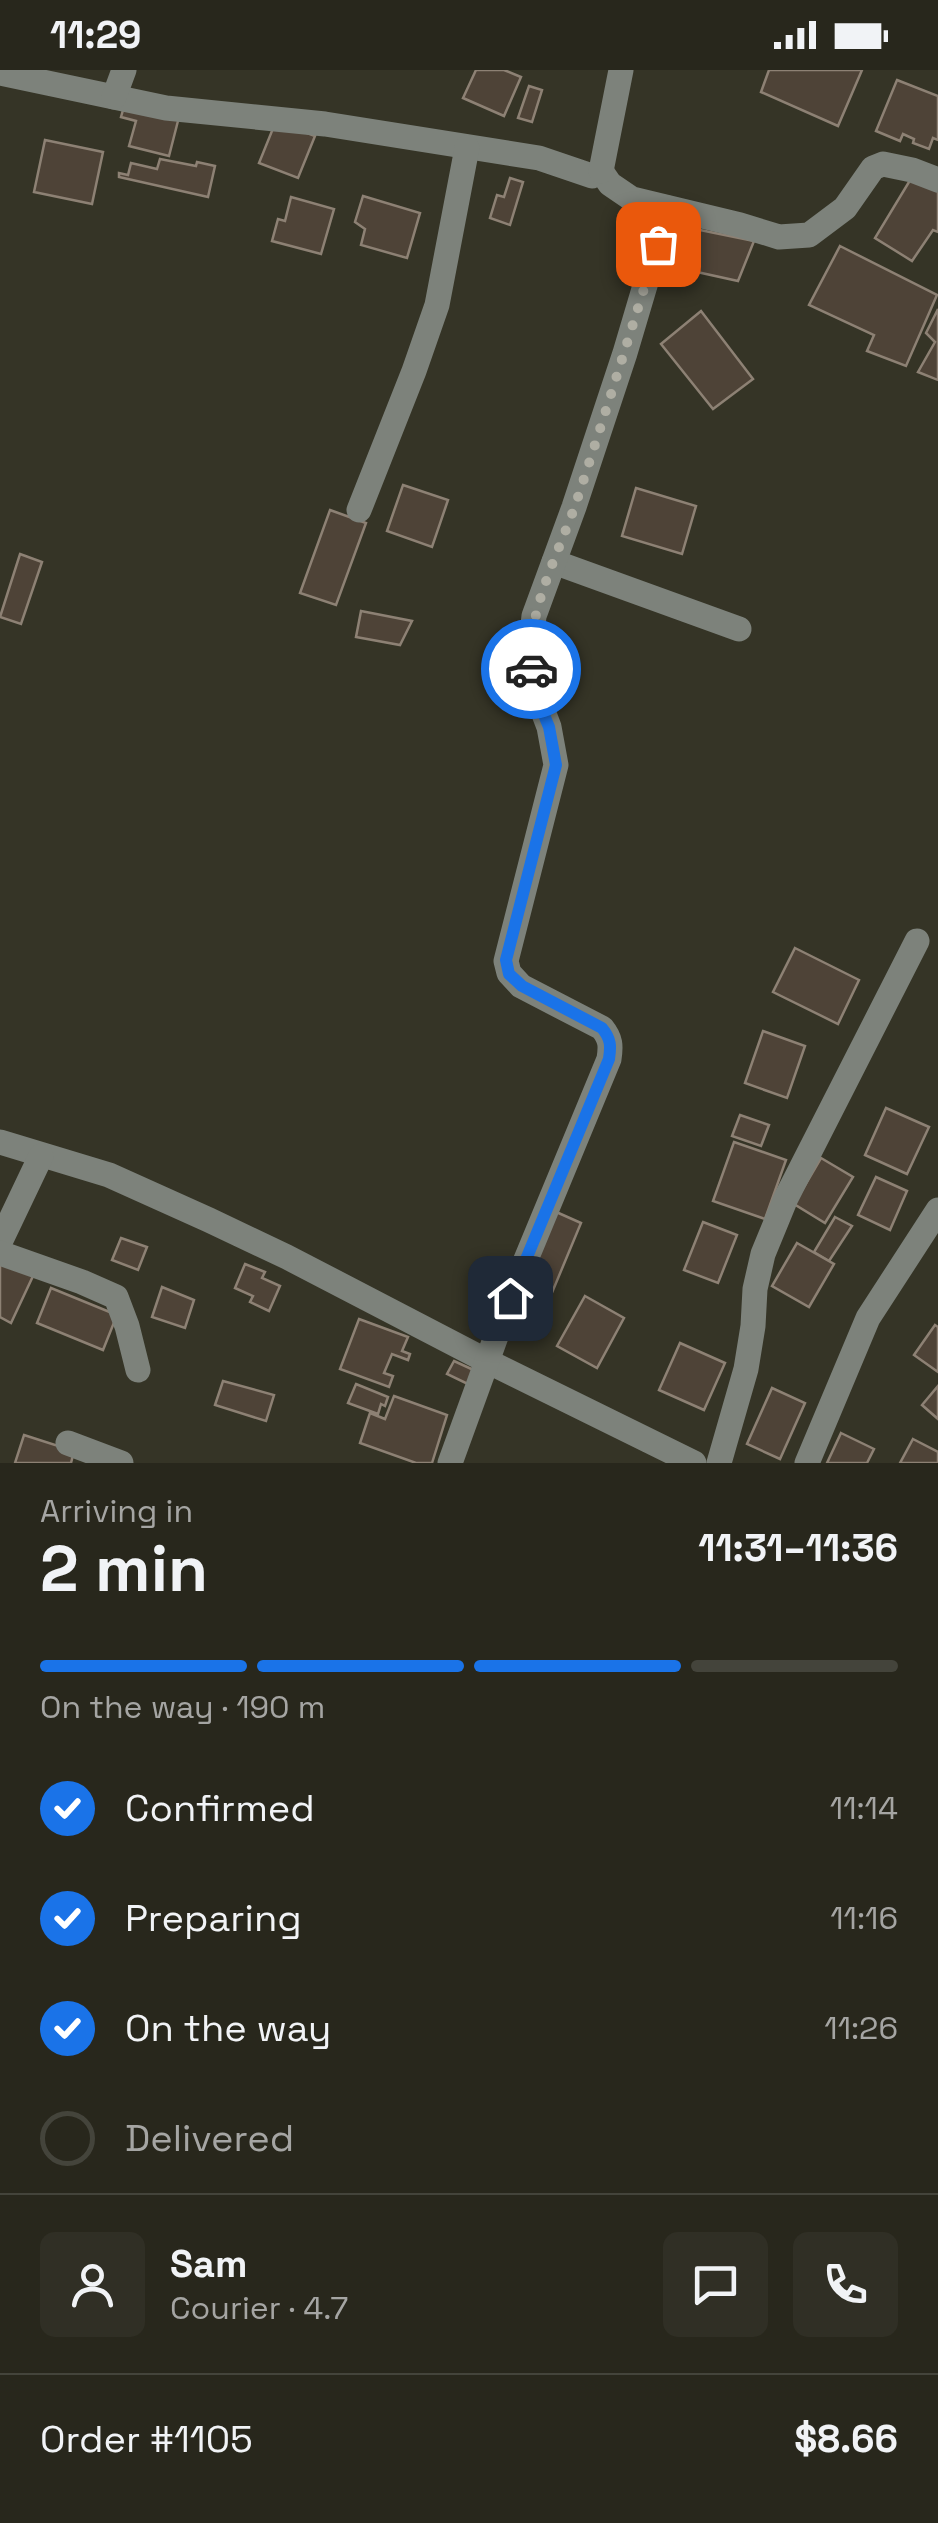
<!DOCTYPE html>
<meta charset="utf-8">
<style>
:root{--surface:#28271c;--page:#302f25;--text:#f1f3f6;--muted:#a5a5a3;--line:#44443b;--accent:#1a73e8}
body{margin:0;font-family:"Space Grotesk",sans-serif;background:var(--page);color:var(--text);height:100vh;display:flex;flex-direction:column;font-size:38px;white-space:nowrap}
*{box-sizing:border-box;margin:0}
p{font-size:32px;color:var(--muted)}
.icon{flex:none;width:55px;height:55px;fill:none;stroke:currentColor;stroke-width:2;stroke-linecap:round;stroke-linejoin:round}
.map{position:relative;height:1393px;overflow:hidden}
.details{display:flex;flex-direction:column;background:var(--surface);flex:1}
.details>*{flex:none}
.pin{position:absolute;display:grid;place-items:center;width:85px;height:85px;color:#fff;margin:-42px;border-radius:20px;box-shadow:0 5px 15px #0006}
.courier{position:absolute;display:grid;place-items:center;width:100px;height:100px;margin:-50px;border:8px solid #1a73e8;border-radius:50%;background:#fff;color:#222;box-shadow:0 2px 12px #0007}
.overview em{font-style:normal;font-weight:800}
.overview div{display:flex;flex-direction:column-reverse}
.overview{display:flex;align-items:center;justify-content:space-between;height:170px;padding:0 40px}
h1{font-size:65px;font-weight:800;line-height:75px}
.bar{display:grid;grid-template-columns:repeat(4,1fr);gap:15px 10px;align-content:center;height:120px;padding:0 40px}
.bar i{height:12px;border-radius:8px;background:var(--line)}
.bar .current{background:var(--accent)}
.bar p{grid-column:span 4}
.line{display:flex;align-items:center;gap:25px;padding:0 40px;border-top:2px solid var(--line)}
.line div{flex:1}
.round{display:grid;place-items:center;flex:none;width:105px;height:105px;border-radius:15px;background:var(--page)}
ol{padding:0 40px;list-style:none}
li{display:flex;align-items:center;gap:30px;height:110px}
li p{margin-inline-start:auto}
li .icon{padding:10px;border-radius:50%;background:var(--accent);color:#fff;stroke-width:4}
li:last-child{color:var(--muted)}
li i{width:55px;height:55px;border:5px solid var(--line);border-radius:50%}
.status{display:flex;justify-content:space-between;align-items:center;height:70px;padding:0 50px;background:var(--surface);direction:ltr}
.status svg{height:28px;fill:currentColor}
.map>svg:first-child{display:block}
.building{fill:#4e4337;stroke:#8d8174;stroke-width:2.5}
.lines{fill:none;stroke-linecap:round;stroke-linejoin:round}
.minor{stroke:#7d827b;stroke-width:25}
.done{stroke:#afaea3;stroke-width:10;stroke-dasharray:0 18}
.route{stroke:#1a73e8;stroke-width:12}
</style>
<div class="status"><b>11:29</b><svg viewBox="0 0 49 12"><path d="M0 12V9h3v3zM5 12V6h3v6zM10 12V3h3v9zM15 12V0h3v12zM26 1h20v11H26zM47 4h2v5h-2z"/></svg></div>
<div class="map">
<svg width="938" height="1393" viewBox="0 0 938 1393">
<rect width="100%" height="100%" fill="#353426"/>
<g class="building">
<polygon points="476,0 504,0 521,7 504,46 463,28"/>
<polygon points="769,0 862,0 838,56 761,22"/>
<polygon points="897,10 938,26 938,70 933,68 929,79 913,73 914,69 903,64 900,71 876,61"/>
<polygon points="529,16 542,20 532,52 518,48"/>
<polygon points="125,33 179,47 169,86 129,76 136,51 121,47"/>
<polygon points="276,51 315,66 298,108 259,93"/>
<polygon points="45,70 103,82 92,134 34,122"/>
<polygon points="160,89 196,96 197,92 215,96 208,127 119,107 119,103 128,105 131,93 157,99"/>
<polygon points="912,107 938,122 938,162 933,160 912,191 875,168"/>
<polygon points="510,108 523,112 510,155 490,148 497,125 504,127"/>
<polygon points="363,126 420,143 407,188 361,175 365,159 355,152"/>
<polygon points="291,127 334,139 321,184 272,171 278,149 285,151"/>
<polygon points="700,160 754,171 738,211 688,200"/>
<polygon points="840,176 937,225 906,296 867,281 874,265 809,235"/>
<polygon points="938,239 938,310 918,302 935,272 926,263"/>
<polygon points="701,241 753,309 713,339 661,274"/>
<polygon points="403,415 448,430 432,477 387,461"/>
<polygon points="636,418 696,436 682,484 622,466"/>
<polygon points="330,440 366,453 336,535 300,523"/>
<polygon points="20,484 42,492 21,554 0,547"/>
<polygon points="361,541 412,551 400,575 356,567"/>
<polygon points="795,878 859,910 838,954 773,922"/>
<polygon points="763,961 805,976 787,1028 745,1013"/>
<polygon points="886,1038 929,1057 907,1104 865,1085"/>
<polygon points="740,1045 769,1055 761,1076 732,1066"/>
<polygon points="734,1072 786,1090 765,1149 713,1131"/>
<polygon points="821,1088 853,1107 825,1153 794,1134"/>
<polygon points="876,1107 907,1121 890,1160 858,1145"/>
<polygon points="554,1141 581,1153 536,1261 508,1249"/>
<polygon points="835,1147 852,1156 829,1191 814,1182"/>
<polygon points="703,1152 737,1165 718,1213 684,1200"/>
<polygon points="121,1168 147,1177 138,1200 112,1190"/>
<polygon points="797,1173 834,1194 809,1237 772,1216"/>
<polygon points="0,1190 33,1206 11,1253 0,1247"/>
<polygon points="245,1194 265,1202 262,1208 280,1216 269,1241 250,1232 253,1226 235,1218"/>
<polygon points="162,1217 194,1230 185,1258 152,1247"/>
<polygon points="51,1218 117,1245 103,1280 37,1253"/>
<polygon points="585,1226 624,1248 597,1298 557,1276"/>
<polygon points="359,1249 408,1267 402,1281 410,1284 408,1290 392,1284 384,1303 393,1306 389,1317 340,1299"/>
<polygon points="935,1255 938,1257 938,1302 914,1285"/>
<polygon points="680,1273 725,1293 704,1340 659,1320"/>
<polygon points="454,1291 478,1302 472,1316 447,1304"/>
<polygon points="223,1311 274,1325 266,1351 215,1335"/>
<polygon points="356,1314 388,1327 385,1336 381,1334 378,1344 348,1333"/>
<polygon points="938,1316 938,1349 922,1335"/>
<polygon points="772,1318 805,1333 780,1389 747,1374"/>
<polygon points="394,1326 447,1345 432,1393 416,1393 360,1373 370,1343 385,1349"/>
<polygon points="841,1363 874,1379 867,1393 827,1393"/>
<polygon points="24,1365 74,1381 71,1393 15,1393"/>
<polygon points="913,1369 938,1382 938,1393 900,1393"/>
</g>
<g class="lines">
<g class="minor">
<polyline points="0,3 166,38 325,54 539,88 592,106 601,101 610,114 632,129 740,155 779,167 809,165 845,138 873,98 883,94 912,100 938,110"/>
<polyline points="114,27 124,0"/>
<polyline points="601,101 621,0"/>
<polyline points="359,440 414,301 437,235 467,78"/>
<polyline points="554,492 739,559"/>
<polyline points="0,1072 109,1105 209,1150 287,1187 487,1291 694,1393"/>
<polyline points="0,1172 41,1086"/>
<polyline points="0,1183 82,1212 116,1227 127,1256 138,1300"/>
<polyline points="68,1373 121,1393"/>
<path d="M 450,1393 L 510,1228 L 609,989 C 611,976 611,969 602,958 L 521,916 L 509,903 L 506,891 L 556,695 L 549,657 L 533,615 L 530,582 L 534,546 L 574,437 L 625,283 L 668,138"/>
<polyline points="719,1393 746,1299 753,1256 755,1219 763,1184 786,1128 917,871"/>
<polyline points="807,1393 868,1248 938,1140"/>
</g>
</g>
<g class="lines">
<path class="done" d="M 531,599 C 527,539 558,486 577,430 C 605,345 631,260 658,174"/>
<path class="route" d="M 510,1228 L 609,989 C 611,976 611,969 602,958 L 522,916 L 509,904 L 506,890 L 556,695 L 549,657 L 532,616 L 531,599"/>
</g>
</svg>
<div class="pin" style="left:658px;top:174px;background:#ea580c"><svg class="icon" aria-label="bag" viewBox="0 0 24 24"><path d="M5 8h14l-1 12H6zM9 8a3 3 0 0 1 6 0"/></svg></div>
<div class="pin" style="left:510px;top:1228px;background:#1f2937"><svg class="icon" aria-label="home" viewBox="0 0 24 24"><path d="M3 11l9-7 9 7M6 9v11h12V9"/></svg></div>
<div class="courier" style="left:531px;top:599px"><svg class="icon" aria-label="car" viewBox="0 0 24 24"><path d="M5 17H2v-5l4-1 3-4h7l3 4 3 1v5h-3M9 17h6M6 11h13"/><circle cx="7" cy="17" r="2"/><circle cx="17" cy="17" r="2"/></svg></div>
</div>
<section class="details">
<div class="overview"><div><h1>2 min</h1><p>Arriving in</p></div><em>11:31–11:36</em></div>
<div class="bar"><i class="current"></i><i class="current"></i><i class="current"></i><i></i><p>On the way · 190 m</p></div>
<ol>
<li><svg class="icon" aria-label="check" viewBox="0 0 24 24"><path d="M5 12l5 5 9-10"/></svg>Confirmed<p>11:14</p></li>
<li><svg class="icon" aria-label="check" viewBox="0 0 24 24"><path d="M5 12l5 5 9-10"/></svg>Preparing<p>11:16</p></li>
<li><svg class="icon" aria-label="check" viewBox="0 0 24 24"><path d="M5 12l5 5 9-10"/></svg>On the way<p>11:26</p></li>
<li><i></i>Delivered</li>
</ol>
<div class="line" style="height:180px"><a class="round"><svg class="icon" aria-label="person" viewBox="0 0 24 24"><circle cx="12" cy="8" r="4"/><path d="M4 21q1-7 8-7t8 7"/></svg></a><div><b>Sam</b><p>Courier · 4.7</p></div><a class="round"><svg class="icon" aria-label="chat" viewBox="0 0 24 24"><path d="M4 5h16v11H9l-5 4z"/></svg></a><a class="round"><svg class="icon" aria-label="phone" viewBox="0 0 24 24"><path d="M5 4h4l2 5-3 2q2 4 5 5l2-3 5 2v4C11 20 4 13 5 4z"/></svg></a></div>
<div class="line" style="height:130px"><div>Order #1105</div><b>$8.66</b></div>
</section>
